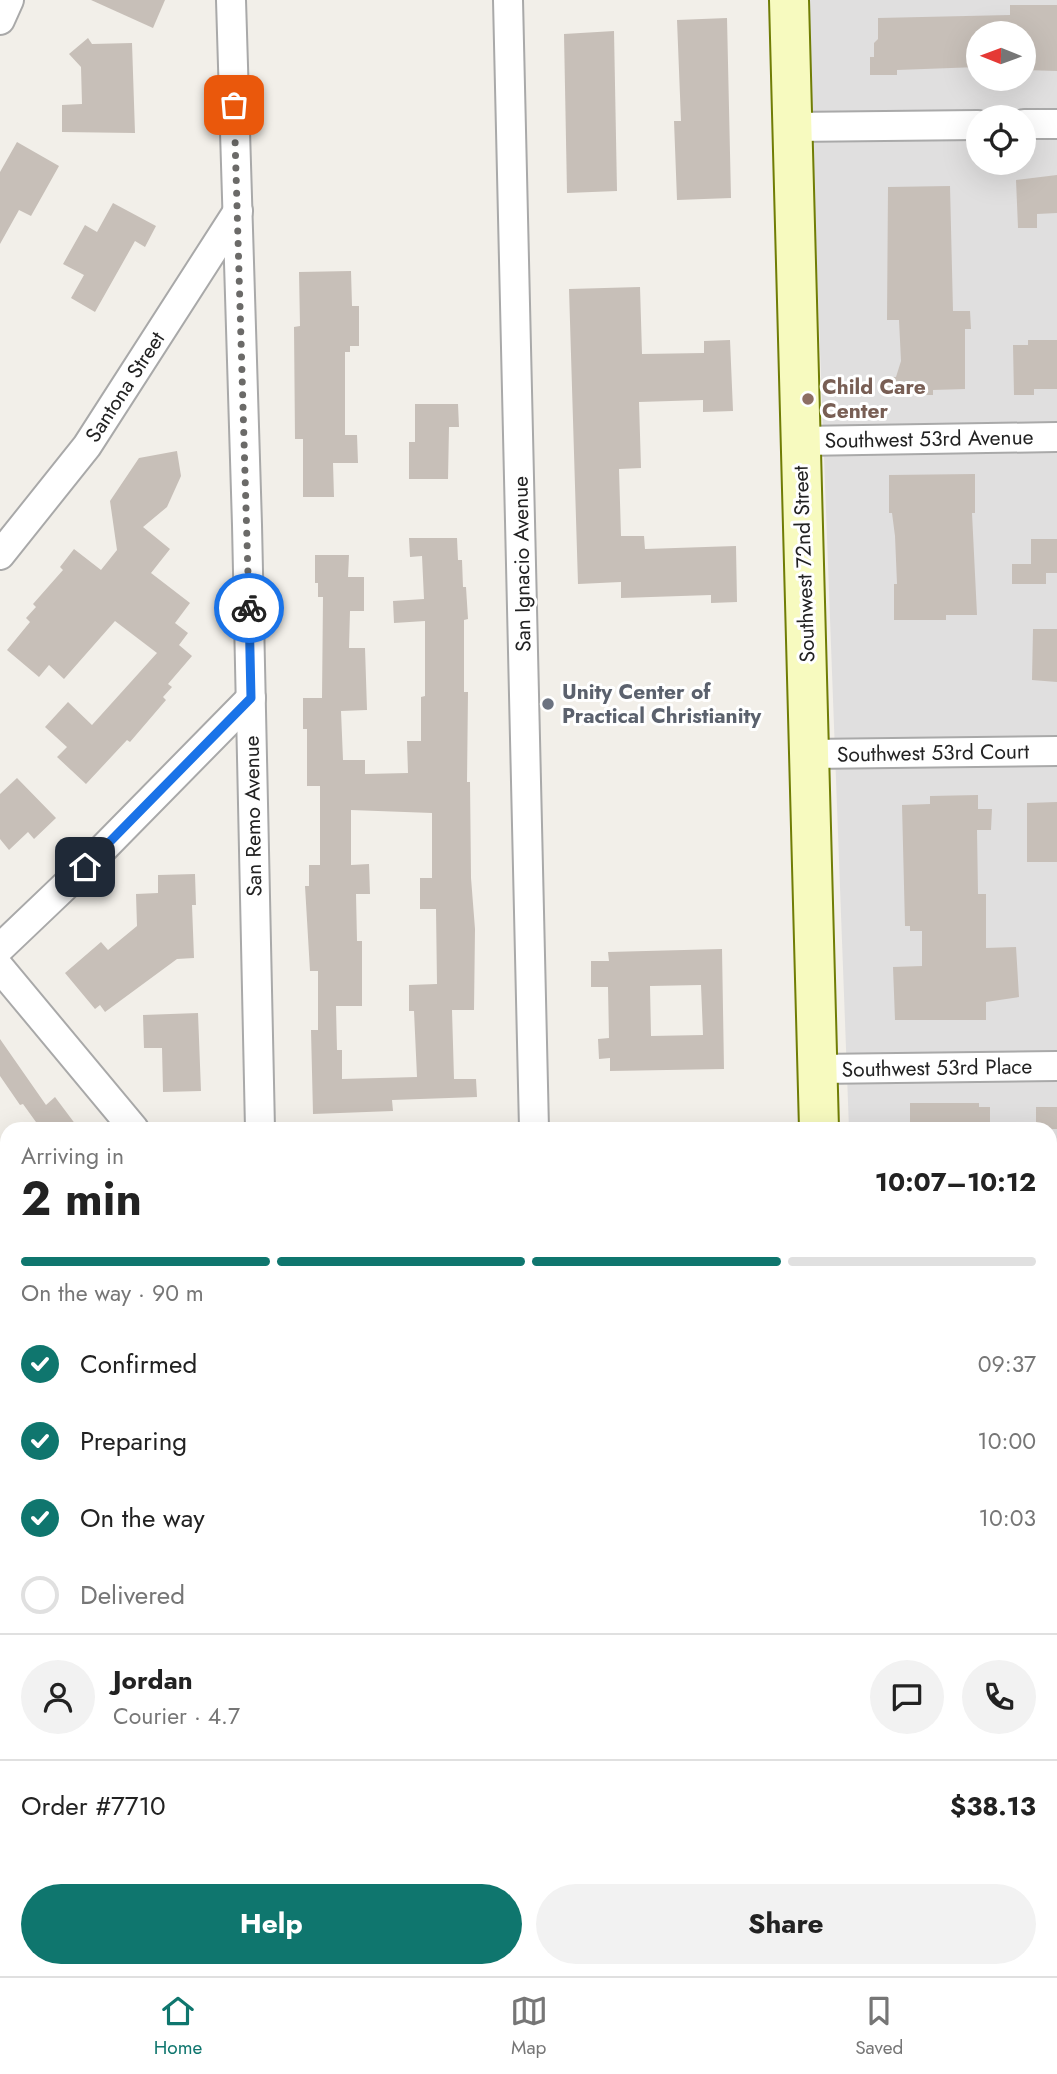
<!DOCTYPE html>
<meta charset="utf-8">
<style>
:root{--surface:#fff;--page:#f2f2f2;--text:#222;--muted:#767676;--line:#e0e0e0;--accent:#0f766e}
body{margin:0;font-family:Jost,sans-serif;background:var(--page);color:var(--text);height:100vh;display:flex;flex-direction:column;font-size:26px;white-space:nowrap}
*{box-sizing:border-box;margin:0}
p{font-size:23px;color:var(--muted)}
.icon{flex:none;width:38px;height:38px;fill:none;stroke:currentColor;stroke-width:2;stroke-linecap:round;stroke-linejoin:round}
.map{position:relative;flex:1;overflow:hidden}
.details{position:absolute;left:0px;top:1122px;width:1057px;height:856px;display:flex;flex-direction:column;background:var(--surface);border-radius:21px 21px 0 0;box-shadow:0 7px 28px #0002}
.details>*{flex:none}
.needle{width:46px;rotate:271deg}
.buttons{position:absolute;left:966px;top:21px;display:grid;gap:14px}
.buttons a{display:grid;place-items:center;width:70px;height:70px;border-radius:50%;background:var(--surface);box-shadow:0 7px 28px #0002;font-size:35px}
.pin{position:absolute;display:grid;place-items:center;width:60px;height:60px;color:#fff;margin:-30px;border-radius:14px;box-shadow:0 4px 10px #0006}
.courier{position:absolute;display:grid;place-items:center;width:70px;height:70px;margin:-35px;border:5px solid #1a73e8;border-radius:50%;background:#fff;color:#222;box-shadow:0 2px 9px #0007}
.summary em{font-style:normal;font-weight:700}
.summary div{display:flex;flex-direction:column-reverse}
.summary{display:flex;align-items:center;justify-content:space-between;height:119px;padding:0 21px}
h1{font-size:46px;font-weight:700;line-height:52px}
.bar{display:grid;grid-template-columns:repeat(4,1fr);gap:10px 7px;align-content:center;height:84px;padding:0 21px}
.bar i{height:9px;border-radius:5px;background:var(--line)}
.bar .active{background:var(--accent)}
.bar p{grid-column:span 4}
.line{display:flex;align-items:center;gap:18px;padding:0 21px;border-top:2px solid var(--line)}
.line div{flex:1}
.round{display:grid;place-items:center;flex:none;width:74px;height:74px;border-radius:37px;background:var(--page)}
ol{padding:0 21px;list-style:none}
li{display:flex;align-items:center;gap:21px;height:77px}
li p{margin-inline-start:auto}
li .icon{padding:7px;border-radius:50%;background:var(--accent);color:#fff;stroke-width:4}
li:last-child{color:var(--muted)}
li i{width:38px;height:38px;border:4px solid var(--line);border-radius:50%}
.primary-button{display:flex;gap:14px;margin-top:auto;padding:14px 21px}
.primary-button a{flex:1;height:80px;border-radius:42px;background:var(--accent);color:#fff;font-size:28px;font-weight:700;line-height:80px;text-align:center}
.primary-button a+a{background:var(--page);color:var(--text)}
.dock{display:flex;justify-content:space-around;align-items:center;height:98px;border-top:2px solid var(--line);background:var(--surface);font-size:19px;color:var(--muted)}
.dock a{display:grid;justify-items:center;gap:4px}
.dock .active{color:var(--accent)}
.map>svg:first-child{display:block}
.residential{fill:#e0dfdf;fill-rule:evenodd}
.park{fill:#c8facc}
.building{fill:#c7bfb8;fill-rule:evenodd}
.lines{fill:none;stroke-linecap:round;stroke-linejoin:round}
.street-casing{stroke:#a9a9a9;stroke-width:32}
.secondary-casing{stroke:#707d05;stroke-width:42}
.street{stroke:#fff;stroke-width:28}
.secondary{stroke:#f7fabf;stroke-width:38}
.done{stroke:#6b6a68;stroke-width:7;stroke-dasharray:0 12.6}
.route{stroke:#1a73e8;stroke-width:9}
.education-dot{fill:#8d6e63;stroke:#fff;stroke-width:2.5}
.worship-dot{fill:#6b7280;stroke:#fff;stroke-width:2.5}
.labels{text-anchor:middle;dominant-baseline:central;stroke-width:6;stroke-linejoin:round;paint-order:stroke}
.street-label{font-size:21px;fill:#222;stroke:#fff}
.education-label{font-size:21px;font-weight:bold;fill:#785e54;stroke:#fff;text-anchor:start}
.worship-label{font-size:21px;font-weight:bold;fill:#5b616d;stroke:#fff;text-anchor:start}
</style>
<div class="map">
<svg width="1057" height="1976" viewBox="0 0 1057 1976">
<rect width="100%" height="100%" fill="#f2efe9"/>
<g class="residential">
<path d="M 807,0 L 1057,0 L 1057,1361 L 1050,1361 L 1050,1129 L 849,1129 ZM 978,33 L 1024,33 L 1024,79 L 978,79 ZM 978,117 L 1024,117 L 1024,163 L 978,163 Z"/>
<polygon points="1050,1415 1057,1415 1057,1976 893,1976 893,1971 1050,1970"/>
</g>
<polygon class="park" points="7,1323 7,1737 0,1741 0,1328"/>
<g class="building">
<polygon points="91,0 165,0 153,28"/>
<polygon points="1010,5 1057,5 1057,71 1024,70 1024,33 978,33 978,67 897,70 897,75 870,75 870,57 874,57 874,43 878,39 878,18 1010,15"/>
<polygon points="727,18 731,198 677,200 674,121 681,121 677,20"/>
<polygon points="614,31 617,191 567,193 564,34"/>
<polygon points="88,38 92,44 132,43 135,133 62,132 62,105 82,104 81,67 69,54"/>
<polygon points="17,142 59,166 31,216 19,210 0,244 0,172"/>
<polygon points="1057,175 1057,213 1037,214 1037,228 1018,228 1016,180"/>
<polygon points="950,186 953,311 970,311 971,329 965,329 965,389 933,390 933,395 888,395 887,377 896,377 901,361 899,320 887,320 888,187"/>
<polygon points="113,203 156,226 145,247 135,241 95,312 71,298 84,275 63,264 85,225 97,232"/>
<polygon points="351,271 352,306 359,306 359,346 350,346 350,352 345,352 345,435 357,435 358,463 333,463 334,497 303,497 303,439 295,439 294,327 300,326 299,272"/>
<polygon points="640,287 642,354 704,353 704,341 730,340 733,411 703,412 703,400 639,402 641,468 619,469 621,536 644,536 645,549 736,546 737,602 711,603 711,595 621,598 621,582 578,584 569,289"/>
<polygon points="1028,340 1057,340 1057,389 1034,389 1034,395 1014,395 1013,345 1028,345"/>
<polygon points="415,404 458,404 459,427 449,427 448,479 409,479 409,442 415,442"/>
<polygon points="177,451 181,476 167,507 143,527 170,549 151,573 190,603 175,623 188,633 179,645 192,656 168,684 172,687 163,697 166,700 130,742 127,740 86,784 57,757 67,747 45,727 68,702 92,725 157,653 115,621 64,679 49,665 39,677 7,650 30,622 26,618 36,607 33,604 63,570 60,567 74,549 101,570 117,550 110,501 139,458"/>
<polygon points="975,474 975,513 972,513 977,615 946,615 946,620 894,620 894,584 897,584 895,536 892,513 889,513 889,475"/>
<path d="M 409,538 L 457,538 L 458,560 L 462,560 L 463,587 L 466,587 L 468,619 L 464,620 L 464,692 L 468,692 L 467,782 L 470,782 L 471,878 L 475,929 L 474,1010 L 452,1010 L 454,1079 L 476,1079 L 477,1097 L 392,1100 L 393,1111 L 313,1114 L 311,1030 L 318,1030 L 318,971 L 310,971 L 305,886 L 309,886 L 309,865 L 320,865 L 320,786 L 307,786 L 307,729 L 303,729 L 303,698 L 322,698 L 323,597 L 318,597 L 318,583 L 315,583 L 315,555 L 349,555 L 348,577 L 364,577 L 364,611 L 350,611 L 349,648 L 365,648 L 367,710 L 341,711 L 343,760 L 365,760 L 365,774 L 408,773 L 407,741 L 421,741 L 421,697 L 425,696 L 425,621 L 394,623 L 393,601 L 424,599 L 422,556 L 410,557 ZM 351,810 L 432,813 L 432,878 L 420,878 L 420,909 L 436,909 L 437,984 L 409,985 L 409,1011 L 414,1011 L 417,1077 L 342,1079 L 342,1050 L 337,1050 L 336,1006 L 362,1006 L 362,941 L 357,941 L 356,894 L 370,894 L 369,864 L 351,865 Z"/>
<polygon points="1031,539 1057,539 1057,573 1046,573 1046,584 1012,584 1012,564 1031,564"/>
<polygon points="1033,629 1057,629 1057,682 1032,680"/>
<polygon points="17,778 56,818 34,839 28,832 9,850 0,839 0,794"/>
<polygon points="978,795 978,809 992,809 991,830 977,830 978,894 986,894 986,948 1016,947 1019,997 986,1002 986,1020 895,1020 893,967 922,966 922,931 910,931 910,926 905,926 902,805 930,804 930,796"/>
<polygon points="1057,802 1057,862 1027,862 1027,803"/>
<polygon points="195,874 196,905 192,905 194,958 177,959 105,1012 100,1005 95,1009 65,973 101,942 108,950 137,926 136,894 158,893 158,875"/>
<path d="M 722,949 L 724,1069 L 610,1071 L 610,1058 L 599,1059 L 598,1039 L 609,1038 L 608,987 L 591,987 L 591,961 L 609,961 L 608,952 ZM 701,985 L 703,1035 L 651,1036 L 650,986 Z"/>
<polygon points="198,1013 201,1091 163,1092 162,1048 144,1048 143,1015"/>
<polygon points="0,1039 46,1105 55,1097 79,1129 41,1129 23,1104 20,1105 0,1076"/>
<polygon points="910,1103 979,1103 979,1107 990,1107 990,1129 910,1129"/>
<rect x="1036" y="1107" width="21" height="22"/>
</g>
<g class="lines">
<g class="street-casing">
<g id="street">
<polyline points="231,0 247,525 260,1129"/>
<polyline points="508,0 534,1129"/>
<polyline points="0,20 9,0"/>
<polyline points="1024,124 1057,124"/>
<polyline points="792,127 978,125"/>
<polyline points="801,441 1057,437"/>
<polyline points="0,555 87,446 238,211"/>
<polyline points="809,754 1057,751"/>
<polyline points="0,948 85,867 251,698"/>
<polyline points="0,968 134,1129"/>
<polyline points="817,1069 1057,1066"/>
<polyline points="0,1308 7,1303"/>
<polyline points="1050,1378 1057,1378"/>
<polyline points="1050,1405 1057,1405"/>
<polyline points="1050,1724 1057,1723"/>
<polyline points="0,1758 7,1755"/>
<polyline points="280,1970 280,1976"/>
<polyline points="554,1970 554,1976"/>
</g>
</g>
<g class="secondary-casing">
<g id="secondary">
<polyline points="789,0 819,1129"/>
<polyline points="840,1970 841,1976"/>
</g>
</g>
<use href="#street" class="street"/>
<use href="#secondary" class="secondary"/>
</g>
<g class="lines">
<polyline class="done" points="234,105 249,608"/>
<polyline class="route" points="85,867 251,698 249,608"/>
</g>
<circle class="education-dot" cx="808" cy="399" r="7"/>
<circle class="worship-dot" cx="548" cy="704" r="7"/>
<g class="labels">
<g class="street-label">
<text transform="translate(125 387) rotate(-57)">Santona Street</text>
<text transform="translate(929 439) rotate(-1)">Southwest 53rd Avenue</text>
<text transform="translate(522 564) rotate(-91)">San Ignacio Avenue</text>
<text transform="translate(804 564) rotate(-92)">Southwest 72nd Street</text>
<text transform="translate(933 753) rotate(-1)">Southwest 53rd Court</text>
<text transform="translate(253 816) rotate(-91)">San Remo Avenue</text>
<text transform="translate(937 1068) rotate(-1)">Southwest 53rd Place</text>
</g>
<g class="education-label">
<text x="822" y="387">Child Care<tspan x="822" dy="24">Center</tspan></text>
</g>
<g class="worship-label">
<text x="562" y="692">Unity Center of<tspan x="562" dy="24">Practical Christianity</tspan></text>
</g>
</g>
</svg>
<div class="buttons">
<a><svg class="needle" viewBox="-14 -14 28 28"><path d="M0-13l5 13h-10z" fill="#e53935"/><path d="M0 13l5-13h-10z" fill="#767676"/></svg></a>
<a><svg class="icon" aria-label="locate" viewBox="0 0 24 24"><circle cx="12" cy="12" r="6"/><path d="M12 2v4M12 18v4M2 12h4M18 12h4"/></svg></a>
</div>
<div class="pin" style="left:234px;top:105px;background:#ea580c"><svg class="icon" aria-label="bag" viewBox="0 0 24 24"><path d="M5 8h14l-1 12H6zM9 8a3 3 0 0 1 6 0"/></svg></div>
<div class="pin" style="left:85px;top:867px;background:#1f2937"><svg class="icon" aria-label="home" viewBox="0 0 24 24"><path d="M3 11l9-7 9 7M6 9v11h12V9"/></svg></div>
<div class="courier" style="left:249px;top:608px"><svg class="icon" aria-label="bike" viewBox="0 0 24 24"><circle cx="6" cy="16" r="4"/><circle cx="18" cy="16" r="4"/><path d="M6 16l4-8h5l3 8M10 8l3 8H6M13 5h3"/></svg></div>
<section class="details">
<div class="summary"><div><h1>2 min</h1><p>Arriving in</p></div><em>10:07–10:12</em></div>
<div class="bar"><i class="active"></i><i class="active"></i><i class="active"></i><i></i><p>On the way · 90 m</p></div>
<ol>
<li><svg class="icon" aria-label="check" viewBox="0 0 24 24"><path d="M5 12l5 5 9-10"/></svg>Confirmed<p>09:37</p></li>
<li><svg class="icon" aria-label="check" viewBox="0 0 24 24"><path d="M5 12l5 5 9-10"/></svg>Preparing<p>10:00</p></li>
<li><svg class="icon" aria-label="check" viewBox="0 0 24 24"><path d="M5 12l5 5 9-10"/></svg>On the way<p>10:03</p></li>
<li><i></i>Delivered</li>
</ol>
<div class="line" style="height:126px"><a class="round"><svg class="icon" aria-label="person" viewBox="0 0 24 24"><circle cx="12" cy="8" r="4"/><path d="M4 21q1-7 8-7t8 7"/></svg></a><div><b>Jordan</b><p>Courier · 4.7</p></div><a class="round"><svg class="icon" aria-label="chat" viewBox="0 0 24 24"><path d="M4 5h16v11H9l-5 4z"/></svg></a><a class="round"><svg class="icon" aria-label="phone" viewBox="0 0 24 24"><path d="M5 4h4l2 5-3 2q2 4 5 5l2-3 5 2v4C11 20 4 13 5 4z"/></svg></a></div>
<div class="line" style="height:91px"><div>Order #7710</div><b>$38.13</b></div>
<div class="primary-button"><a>Help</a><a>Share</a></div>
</section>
</div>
<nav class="dock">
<a class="active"><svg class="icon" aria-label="home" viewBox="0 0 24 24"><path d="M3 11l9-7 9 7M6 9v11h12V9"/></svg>Home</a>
<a><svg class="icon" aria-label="map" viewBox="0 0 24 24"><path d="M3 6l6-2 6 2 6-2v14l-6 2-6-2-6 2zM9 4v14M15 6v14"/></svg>Map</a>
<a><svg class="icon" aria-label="saved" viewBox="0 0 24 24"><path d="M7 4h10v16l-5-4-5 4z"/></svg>Saved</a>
</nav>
